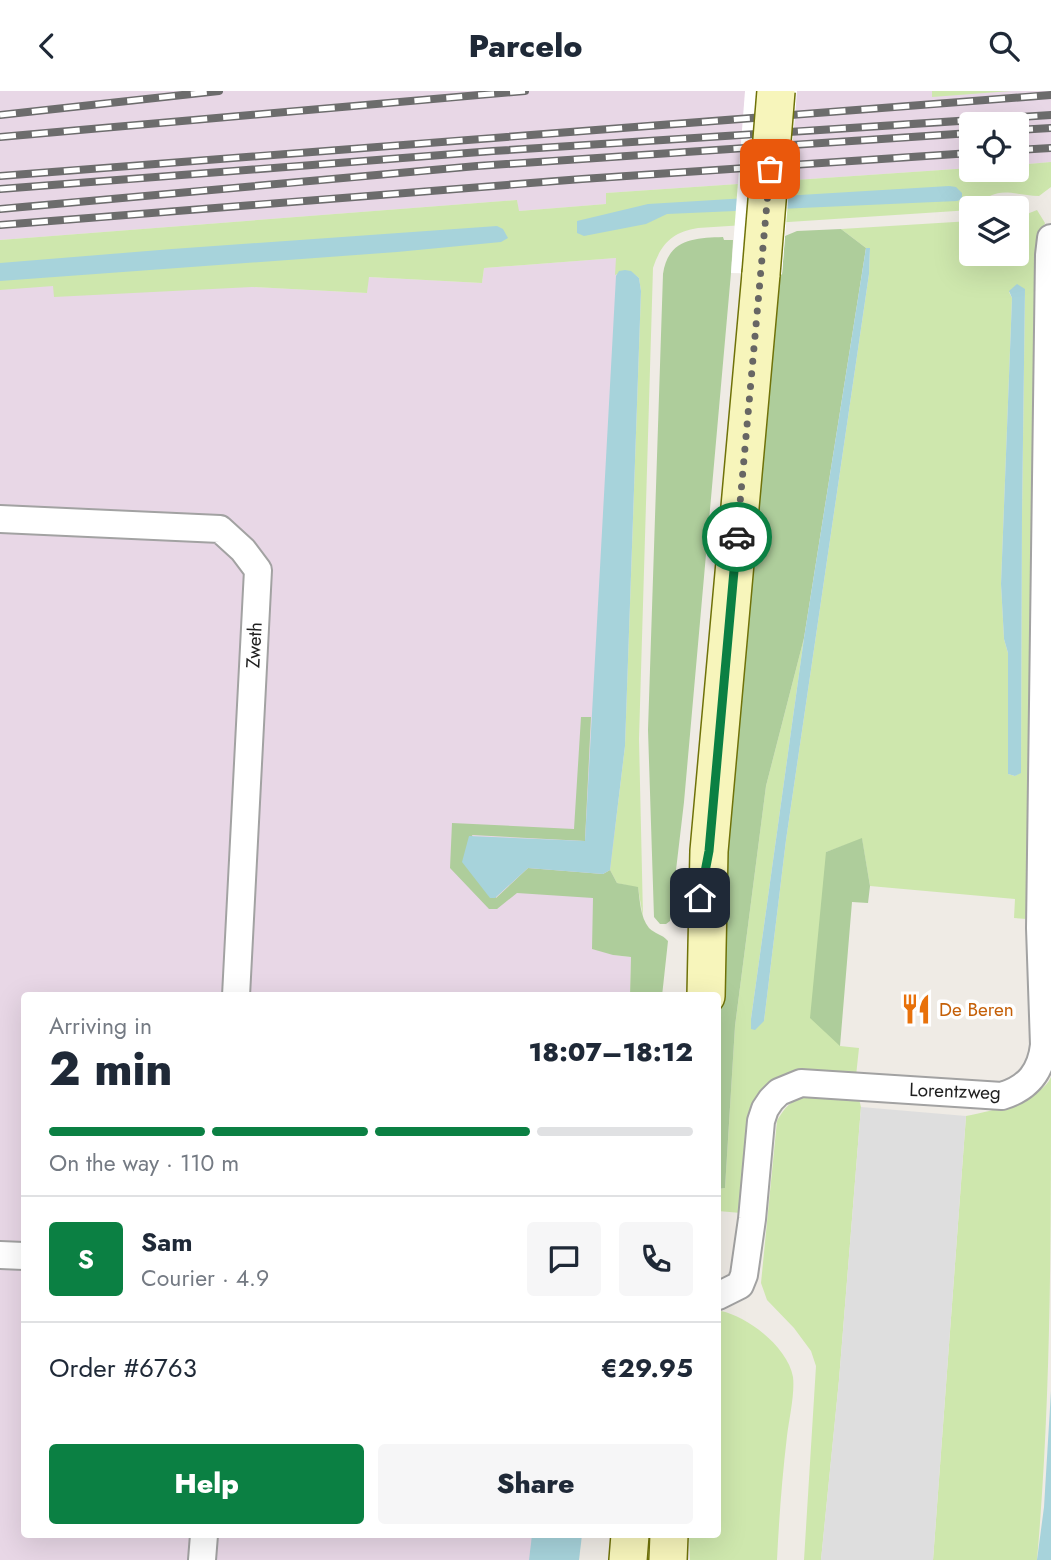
<!DOCTYPE html>
<meta charset="utf-8">
<style>
:root{--surface:#fff;--page:#f6f6f7;--text:#1f2937;--muted:#747a83;--line:#e0e1e3;--accent:#0b8043}
body{margin:0;font-family:Jost,sans-serif;background:var(--page);color:var(--text);height:100vh;display:flex;flex-direction:column;font-size:26px;white-space:nowrap}
*{box-sizing:border-box;margin:0}
p{font-size:23px;color:var(--muted)}
.icon{flex:none;width:38px;height:38px;fill:none;stroke:currentColor;stroke-width:2;stroke-linecap:round;stroke-linejoin:round}
.map{position:relative;flex:1;overflow:hidden}
.details{position:absolute;left:21px;top:901px;width:700px;height:546px;display:flex;flex-direction:column;background:var(--surface);border-radius:7px;box-shadow:0 7px 28px #0002}
.details>*{flex:none}
.tools{position:absolute;left:959px;top:21px;display:grid;gap:14px}
.tools a{display:grid;place-items:center;width:70px;height:70px;border-radius:7px;background:var(--surface);box-shadow:0 7px 28px #0002;font-size:35px}
.pin{position:absolute;display:grid;place-items:center;width:60px;height:60px;color:#fff;margin:-30px;border-radius:14px;box-shadow:0 4px 10px #0006}
.courier{position:absolute;display:grid;place-items:center;width:70px;height:70px;margin:-35px;border:5px solid #0b8043;border-radius:50%;background:#fff;color:#222;box-shadow:0 2px 9px #0007}
.overview em{font-style:normal;font-weight:800}
.overview div{display:flex;flex-direction:column-reverse}
.overview{display:flex;align-items:center;justify-content:space-between;height:119px;padding:0 28px}
h1{font-size:46px;font-weight:800;line-height:52px}
.bar{display:grid;grid-template-columns:repeat(4,1fr);gap:10px 7px;align-content:center;height:84px;padding:0 28px}
.bar i{height:9px;border-radius:5px;background:var(--line)}
.bar .active{background:var(--accent)}
.bar p{grid-column:span 4}
.line{display:flex;align-items:center;gap:18px;padding:0 28px;border-top:2px solid var(--line)}
.line div{flex:1}
.round{display:grid;place-items:center;flex:none;width:74px;height:74px;border-radius:7px;background:var(--page)}
.cta{display:flex;gap:14px;margin-top:auto;padding:14px 28px}
.cta a{flex:1;height:80px;border-radius:7px;background:var(--accent);color:#fff;font-size:28px;font-weight:800;line-height:80px;text-align:center}
.cta a+a{background:var(--page);color:var(--text)}
header{display:flex;justify-content:space-between;align-items:center;height:91px;padding:0 28px;background:var(--surface);font-size:32px;font-weight:800}
.map>svg:first-child{display:block}
.industrial{fill:#e8d7e6}
.grass{fill:#cee7ad;fill-rule:evenodd}
.forest{fill:#aecd9b}
.parking{fill:#dedede}
.water{fill:#a7d3db}
.pier{fill:#fff}
.lines{fill:none;stroke-linecap:round;stroke-linejoin:round}
.street-casing{stroke:#a2a2a2;stroke-width:30}
.secondary-casing{stroke:#6f7209;stroke-width:40}
.street{stroke:#fff;stroke-width:26}
.secondary{stroke:#f7f5bb;stroke-width:37}
.rail-casing{stroke:#6c6c6c;stroke-width:8}
.rail{stroke:#fff;stroke-width:5;stroke-dasharray:16;stroke-linecap:butt}
.secondary-bridge-casing{stroke:#6f7209;stroke-width:40;stroke-linecap:butt}
.secondary-bridge{stroke:#f7f5bb;stroke-width:37}
.done{stroke:#676664;stroke-width:7;stroke-dasharray:0 12.6}
.route{stroke:#0b8043;stroke-width:9}
.labels{text-anchor:middle;dominant-baseline:central;stroke-width:7;stroke-linejoin:round;paint-order:stroke}
.street-label{font-size:19px;fill:#1e1e1e;stroke:#fff}
.food-label{font-size:19px;fill:#c56008;stroke:#fff;text-anchor:start}
</style>
<header><svg class="icon" aria-label="back" viewBox="0 0 24 24"><path d="M15 5l-7 7 7 7"/></svg>Parcelo<svg class="icon" aria-label="search" viewBox="0 0 24 24"><circle cx="10" cy="10" r="6"/><path d="M15 15l6 6"/></svg></header>
<div class="map">
<svg width="1051" height="1469" viewBox="0 0 1051 1469">
<rect width="100%" height="100%" fill="#efebe5"/>
<g class="industrial">
<polygon points="0,0 1051,0 1051,71 1017,74 1017,33 971,33 971,77 606,102 607,113 518,120 517,109 0,149"/>
<polygon points="616,167 626,189 613,864 631,866 630,905 24,905 24,1444 570,1444 567,1469 0,1469 0,196 31,194 252,196 367,202 368,186 482,192 484,177"/>
</g>
<g class="grass">
<polygon points="932,0 1011,0 932,6"/>
<path d="M 1051,71 L 1051,96 L 1039,105 C 1014,105 995,92 978,117 L 971,117 L 971,119 L 698,137 C 672,141 661,153 653,177 L 639,648 L 643,826 L 638,797 L 617,792 L 610,779 L 625,655 L 641,200 L 639,187 C 627,177 626,180 615,184 L 616,167 L 484,177 L 482,192 L 369,186 L 367,202 L 252,196 L 54,206 L 53,195 L 0,199 L 0,149 L 517,109 L 519,120 L 606,113 L 606,102 L 971,77 L 971,79 L 1017,79 L 1017,74 Z"/>
<path d="M 1037,119 L 1045,132 L 1040,145 L 1027,828 L 1014,827 L 1015,808 L 870,795 L 862,748 L 826,761 L 840,955 L 859,957 L 856,985 C 821,982 800,976 768,995 L 741,1122 L 718,1120 L 718,1098 L 725,1097 L 735,935 L 766,695 L 804,547 L 751,928 L 764,930 L 786,749 L 869,183 L 870,157 L 866,157 L 841,138 L 971,130 L 971,163 L 1017,163 L 1017,127 ZM 1025,198 L 1022,424 L 1021,681 L 1015,685 L 1008,683 L 1008,562 L 1004,548 L 1001,493 L 1012,207 L 1009,201 Z"/>
<path d="M 1051,986 C 1051,1147 1051,1309 1037,1469 L 933,1469 L 966,1025 C 990,1020 1041,1010 1051,986 Z"/>
<path d="M 811,1006 L 859,1008 L 861,1016 L 839,1289 L 821,1469 L 804,1469 L 816,1275 L 811,1260 L 794,1237 L 767,1209 L 761,1192 L 777,1030 C 786,1014 793,1007 811,1006 Z"/>
<path d="M 721,1220 C 749,1226 788,1257 793,1286 C 795,1302 789,1329 787,1345 C 782,1387 779,1428 777,1469 L 690,1469 L 689,1444 L 718,1444 L 718,1222 Z"/>
</g>
<g class="forest">
<polygon points="841,138 866,157 804,547 766,695 735,935 725,1097 718,1098 718,905 723,760 773,196 782,183 785,145 797,140"/>
<path d="M 723,146 L 724,149 L 733,149 L 731,182 L 684,711 L 670,830 L 666,833 L 660,833 L 654,826 L 648,639 L 663,183 C 668,148 694,147 723,146 Z"/>
<path d="M 581,626 L 591,626 L 585,750 L 472,744 L 496,807 L 528,777 L 603,783 L 610,779 L 617,792 L 638,796 C 640,809 640,826 649,837 C 655,843 662,843 668,850 L 662,905 L 630,905 L 631,866 L 613,864 L 592,858 L 593,807 L 517,802 L 497,818 L 489,818 L 450,777 L 452,732 L 574,738 Z"/>
<polygon points="862,747 870,795 868,812 852,811 840,955 810,927 826,761"/>
</g>
<polygon class="parking" points="861,1016 966,1025 933,1469 821,1469 839,1289"/>
<g class="water">
<polygon points="949,95 956,96 962,102 962,108 957,110 667,123 646,133 584,145 577,142 577,130 648,113"/>
<polygon points="497,135 503,138 508,147 501,151 397,161 0,190 0,172 172,158"/>
<polygon points="866,157 870,157 869,183 786,749 764,930 755,939 751,938 751,928 804,547"/>
<polygon points="625,179 631,180 639,187 641,200 625,655 610,779 603,783 528,777 495,807 490,807 462,771 469,745 585,750 616,185 619,180"/>
<polygon points="1017,193 1025,198 1022,424 1021,682 1015,685 1008,683 1008,562 1004,548 1001,493 1012,207 1009,200"/>
<polygon points="1051,1300 1051,1469 1037,1469 1044,1416"/>
<polygon points="532,1444 582,1444 579,1469 529,1469"/>
</g>
<polygon class="pier" points="745,0 797,0 782,183 731,182"/>
<g class="lines">
<g class="street-casing">
<g id="street">
<polyline points="0,428 220,438 243,459 258,479 236,905"/>
<polyline points="0,1164 24,1165"/>
<path d="M 718,1205 L 740,1194 L 744,1184 L 752,1128 L 761,1030 L 765,1018 L 771,1009 L 779,1001 L 801,992 L 1002,1005 C 1028,997 1041,981 1044,954 L 1040,837 L 1049,164 L 1051,147"/>
<polyline points="202,1469 204,1444"/>
</g>
</g>
<g class="secondary-casing">
<g id="secondary">
<polyline points="706,905 709,760 761,183"/>
<polyline points="628,1469 630,1444"/>
<polyline points="668,1469 669,1444"/>
</g>
</g>
<use href="#street" class="street"/>
<use href="#secondary" class="secondary"/>
<g class="rail-casing">
<g id="rail">
<polyline points="0,24 219,0"/>
<polyline points="1017,39 1051,37"/>
<polyline points="0,46 525,0"/>
<polyline points="1017,59 1051,57"/>
<polyline points="0,85 1051,4"/>
<polyline points="0,98 493,60 1051,24"/>
<polyline points="0,118 477,75 971,42"/>
<polyline points="0,134 582,88 971,62"/>
</g>
</g>
<use href="#rail" class="rail"/>
<g class="secondary-bridge-casing">
<polyline id="secondary-bridge" points="761,183 776,0"/>
</g>
<use href="#secondary-bridge" class="secondary-bridge"/>
</g>
<g class="lines">
<polyline class="done" points="737,446 770,78"/>
<polyline class="route" points="700,807 709,760 737,446"/>
</g>
<defs>
<g id="restaurant-bare" transform="scale(2.415)"><path d="M-5-6h1v4h1v-4h1v4h1v-4h1v5L-1.5 .5V6h-2V.5L-5-1ZM5-6V6H3V1.5H1.5Q1.5-4 5-6Z" fill="#e8710a" stroke="#fff" stroke-width="2.5" paint-order="stroke"/></g>
</defs>
<g fill-rule="evenodd">
<use href="#restaurant-bare" x="916" y="918"/>
</g>
<g class="labels">
<g class="street-label">
<text transform="translate(254 554) rotate(-87)">Zweth</text>
<text transform="translate(955 1000) rotate(2)">Lorentzweg</text>
</g>
<g class="food-label">
<text x="939" y="918">De Beren</text>
</g>
</g>
</svg>
<div class="tools">
<a><svg class="icon" aria-label="locate" viewBox="0 0 24 24"><circle cx="12" cy="12" r="6"/><path d="M12 2v4M12 18v4M2 12h4M18 12h4"/></svg></a>
<a><svg class="icon" aria-label="layers" viewBox="0 0 24 24"><path d="M12 4l9 5-9 5-9-5zM3 14l9 5 9-5"/></svg></a>
</div>
<div class="pin" style="left:770px;top:78px;background:#ea580c"><svg class="icon" aria-label="bag" viewBox="0 0 24 24"><path d="M5 8h14l-1 12H6zM9 8a3 3 0 0 1 6 0"/></svg></div>
<div class="pin" style="left:700px;top:807px;background:#1f2937"><svg class="icon" aria-label="home" viewBox="0 0 24 24"><path d="M3 11l9-7 9 7M6 9v11h12V9"/></svg></div>
<div class="courier" style="left:737px;top:446px"><svg class="icon" aria-label="car" viewBox="0 0 24 24"><path d="M5 17H2v-5l4-1 3-4h7l3 4 3 1v5h-3M9 17h6M6 11h13"/><circle cx="7" cy="17" r="2"/><circle cx="17" cy="17" r="2"/></svg></div>
<section class="details">
<div class="overview"><div><h1>2 min</h1><p>Arriving in</p></div><em>18:07–18:12</em></div>
<div class="bar"><i class="active"></i><i class="active"></i><i class="active"></i><i></i><p>On the way · 110 m</p></div>
<div class="line" style="height:126px"><b class="round" style="background:var(--accent);color:#fff">S</b><div><b>Sam</b><p>Courier · 4.9</p></div><a class="round"><svg class="icon" aria-label="chat" viewBox="0 0 24 24"><path d="M4 5h16v11H9l-5 4z"/></svg></a><a class="round"><svg class="icon" aria-label="phone" viewBox="0 0 24 24"><path d="M5 4h4l2 5-3 2q2 4 5 5l2-3 5 2v4C11 20 4 13 5 4z"/></svg></a></div>
<div class="line" style="height:91px"><div>Order #6763</div><b>€29.95</b></div>
<div class="cta"><a>Help</a><a>Share</a></div>
</section>
</div>
